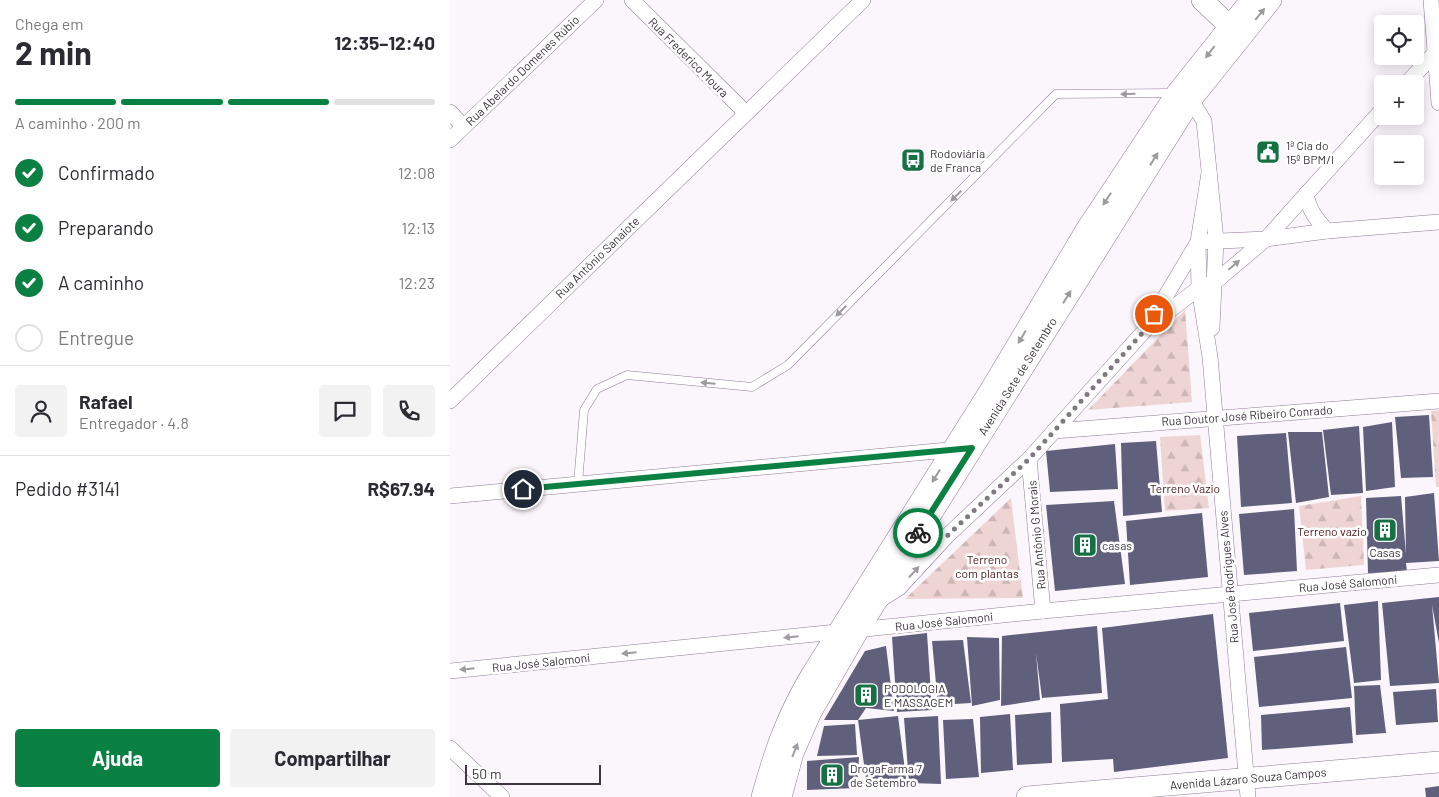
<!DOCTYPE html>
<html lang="pt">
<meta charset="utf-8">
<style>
:root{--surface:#fff;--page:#f2f2f3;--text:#2b2b33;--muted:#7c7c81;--line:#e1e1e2;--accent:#0b8043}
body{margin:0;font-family:Barlow,sans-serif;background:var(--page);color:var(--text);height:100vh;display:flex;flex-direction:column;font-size:19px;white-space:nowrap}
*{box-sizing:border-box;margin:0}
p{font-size:16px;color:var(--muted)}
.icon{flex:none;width:28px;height:28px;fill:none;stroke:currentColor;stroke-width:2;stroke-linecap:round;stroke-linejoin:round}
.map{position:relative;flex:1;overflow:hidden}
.panel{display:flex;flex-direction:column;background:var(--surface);width:450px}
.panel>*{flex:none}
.controls{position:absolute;left:924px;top:15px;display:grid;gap:10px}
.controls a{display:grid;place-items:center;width:50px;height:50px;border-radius:5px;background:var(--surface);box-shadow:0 2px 12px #0003;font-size:25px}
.scale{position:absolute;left:15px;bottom:12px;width:136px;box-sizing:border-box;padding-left:5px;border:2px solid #3e3540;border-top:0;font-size:14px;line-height:18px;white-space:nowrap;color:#3e3540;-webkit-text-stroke:4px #fff;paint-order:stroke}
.pin{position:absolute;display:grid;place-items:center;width:42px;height:42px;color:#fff;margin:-21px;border:2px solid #fff;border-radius:50%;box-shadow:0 1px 5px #0007}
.courier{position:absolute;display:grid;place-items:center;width:50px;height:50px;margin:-25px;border:4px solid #0b8043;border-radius:50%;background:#fff;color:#222;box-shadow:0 1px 6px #0007}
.headline em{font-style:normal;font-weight:700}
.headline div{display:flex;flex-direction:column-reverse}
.headline{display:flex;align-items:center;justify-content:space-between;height:85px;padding:0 15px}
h1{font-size:32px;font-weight:700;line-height:38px}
.bar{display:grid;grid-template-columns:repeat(4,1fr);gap:8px 5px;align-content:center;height:60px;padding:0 15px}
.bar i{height:6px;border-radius:4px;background:var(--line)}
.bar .current{background:var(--accent)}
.bar p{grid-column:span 4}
.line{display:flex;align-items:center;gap:12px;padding:0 15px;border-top:1px solid var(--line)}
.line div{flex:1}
.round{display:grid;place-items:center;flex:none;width:52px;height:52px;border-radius:5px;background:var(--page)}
ol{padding:0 15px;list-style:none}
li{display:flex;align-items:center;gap:15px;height:55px}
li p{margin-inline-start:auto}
li .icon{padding:5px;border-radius:50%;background:var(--accent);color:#fff;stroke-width:4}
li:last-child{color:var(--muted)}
li i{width:28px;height:28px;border:2px solid var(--line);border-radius:50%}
.cta{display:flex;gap:10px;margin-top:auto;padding:10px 15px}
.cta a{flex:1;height:58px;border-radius:5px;background:var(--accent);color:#fff;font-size:20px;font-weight:700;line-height:58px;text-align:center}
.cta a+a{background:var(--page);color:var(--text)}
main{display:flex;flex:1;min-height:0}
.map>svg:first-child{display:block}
.forest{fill:url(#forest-firs)}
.building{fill:#605f7c}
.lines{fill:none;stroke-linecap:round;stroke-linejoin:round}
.lane-casing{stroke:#907c96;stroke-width:9}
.street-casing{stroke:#907c96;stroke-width:16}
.secondary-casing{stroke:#907c96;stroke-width:22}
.lane{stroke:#fff;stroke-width:8}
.street{stroke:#fff;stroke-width:15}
.secondary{stroke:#fff;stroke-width:21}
.oneway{fill:#9e9aa0}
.done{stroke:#807982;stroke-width:5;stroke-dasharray:0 9}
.route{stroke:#0b8043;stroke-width:6}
.labels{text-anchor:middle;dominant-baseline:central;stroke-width:5;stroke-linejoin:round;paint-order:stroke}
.street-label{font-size:12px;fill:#3e3540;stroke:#fff}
.poi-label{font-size:12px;fill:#3e3540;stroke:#fff;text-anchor:start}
.park-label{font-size:12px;fill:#481818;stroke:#fff}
</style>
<main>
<section class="panel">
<div class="headline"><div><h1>2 min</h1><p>Chega em</p></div><em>12:35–12:40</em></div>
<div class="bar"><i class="current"></i><i class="current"></i><i class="current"></i><i></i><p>A caminho · 200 m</p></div>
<ol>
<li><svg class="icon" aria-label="check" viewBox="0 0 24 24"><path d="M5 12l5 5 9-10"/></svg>Confirmado<p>12:08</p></li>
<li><svg class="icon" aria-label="check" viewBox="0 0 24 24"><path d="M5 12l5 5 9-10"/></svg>Preparando<p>12:13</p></li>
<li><svg class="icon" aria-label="check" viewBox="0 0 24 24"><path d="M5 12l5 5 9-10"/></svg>A caminho<p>12:23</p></li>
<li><i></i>Entregue</li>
</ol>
<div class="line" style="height:90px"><a class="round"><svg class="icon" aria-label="person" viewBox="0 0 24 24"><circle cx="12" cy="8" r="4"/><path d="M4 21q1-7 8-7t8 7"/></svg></a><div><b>Rafael</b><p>Entregador · 4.8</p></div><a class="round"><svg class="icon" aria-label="chat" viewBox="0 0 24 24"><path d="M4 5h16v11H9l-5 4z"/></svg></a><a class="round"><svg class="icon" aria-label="phone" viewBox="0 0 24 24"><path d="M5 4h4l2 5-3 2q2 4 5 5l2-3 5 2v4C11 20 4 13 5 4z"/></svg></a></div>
<div class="line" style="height:65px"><div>Pedido #3141</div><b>R$67.94</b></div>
<div class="cta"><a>Ajuda</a><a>Compartilhar</a></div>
</section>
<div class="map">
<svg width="989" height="797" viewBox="0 0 989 797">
<defs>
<pattern id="forest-firs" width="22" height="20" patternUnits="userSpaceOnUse" patternTransform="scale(1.25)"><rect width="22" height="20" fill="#eed5d3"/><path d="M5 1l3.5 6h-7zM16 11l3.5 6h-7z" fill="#cdb7b6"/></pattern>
</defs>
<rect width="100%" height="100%" fill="#fbf6fc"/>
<g class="forest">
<polygon points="735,310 742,402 638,410"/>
<polygon points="989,410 989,487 986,487 981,411"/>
<polygon points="750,435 759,508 715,511 710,437"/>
<polygon points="911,496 914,565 856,570 849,506"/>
<polygon points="561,498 573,598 455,599"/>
</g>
<g class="building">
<polygon points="979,415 983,477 951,478 945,417"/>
<polygon points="942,422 945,487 916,491 913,427"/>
<polygon points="909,426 913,493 881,495 873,430"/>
<polygon points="838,432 872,432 879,497 846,503"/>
<polygon points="836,433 842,503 791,507 787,436"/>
<polygon points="706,441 712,512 673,516 671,443"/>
<polygon points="665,444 668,489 600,492 596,451"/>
<polygon points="984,493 989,561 956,563 957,572 918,573 916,498 951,496 956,554 955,497"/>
<polygon points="664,501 675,584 605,591 596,505"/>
<polygon points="844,509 847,571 794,575 789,514"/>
<polygon points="752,513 758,577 680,585 676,521"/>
<polygon points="989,597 989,643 982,605 989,683 940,686 932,603"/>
<polygon points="928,601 931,680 904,683 894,605"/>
<polygon points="890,603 894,641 803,651 799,613"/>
<polygon points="763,614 778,758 664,772 663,759 612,762 610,704 658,699 652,628"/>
<polygon points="647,626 652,693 592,698 586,653 590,700 551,706 552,636"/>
<polygon points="477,633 482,710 447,712 442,637"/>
<polygon points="517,637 549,638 550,700 522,706"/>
<polygon points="513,640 521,703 488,705 482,641"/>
<polygon points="436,646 444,711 416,708 408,720 448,716 457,786 417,787 408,720 374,720 415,651"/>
<polygon points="896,647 902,698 809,707 804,657"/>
<polygon points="930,685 936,733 906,735 904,686"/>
<polygon points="986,689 988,722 946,725 943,692"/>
<polygon points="900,707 903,743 812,750 811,715"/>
<polygon points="601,712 602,763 567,765 565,715"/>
<polygon points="560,714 563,770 531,773 530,717"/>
<polygon points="488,716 491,784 459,783 454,718"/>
<polygon points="523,719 529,777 496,779 493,720"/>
<polygon points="405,724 407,755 367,756 374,726"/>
<polygon points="409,757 407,788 357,790 357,761"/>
<polygon points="989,786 989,797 976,797 975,788"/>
</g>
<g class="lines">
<g class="lane-casing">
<polyline id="lane" points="128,484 134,410 147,389 177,375 302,387 338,365 606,94 723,93"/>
</g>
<g class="street-casing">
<g id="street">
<polyline points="182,0 296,113"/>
<polyline points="981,0 989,103"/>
<polyline points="956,84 986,52 989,52"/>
<polyline points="735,97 741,100 754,121 766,240 762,328"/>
<polyline points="0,112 13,126"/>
<polyline points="0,140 146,0"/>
<polyline points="759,173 748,242 749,288 760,357 798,797"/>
<path d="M 856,194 C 859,210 866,219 877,231"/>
<polyline points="702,324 749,288 765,282 816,239 932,110"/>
<polyline points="0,401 413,0"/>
<polyline points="604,431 989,401"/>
<polyline points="579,459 593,611"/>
<polyline points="0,496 509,449"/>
<polyline points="430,600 449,588 497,536 579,459 696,329 748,242 816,239 877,231 989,222"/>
<polyline points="0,671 593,611 989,575"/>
<polyline points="0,748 52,797"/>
</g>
</g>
<g class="secondary-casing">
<g id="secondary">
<polyline points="752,0 790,36"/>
<path d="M 312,797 C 325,750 337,716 362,674 L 541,389 L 638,227 L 727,93 L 801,0"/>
<polyline points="331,797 343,753 361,712 409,629 741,100 821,0"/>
<polyline points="577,797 989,762"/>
</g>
</g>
<use href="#lane" class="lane"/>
<use href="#street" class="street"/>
<use href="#secondary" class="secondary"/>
</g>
<defs><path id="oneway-solid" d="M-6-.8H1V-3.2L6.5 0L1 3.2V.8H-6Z" transform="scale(1.25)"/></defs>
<g class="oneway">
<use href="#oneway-solid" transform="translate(810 14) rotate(-51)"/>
<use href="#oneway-solid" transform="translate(760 52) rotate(128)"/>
<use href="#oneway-solid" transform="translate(678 94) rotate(179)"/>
<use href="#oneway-solid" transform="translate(704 159) rotate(-58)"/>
<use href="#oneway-solid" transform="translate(506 196) rotate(135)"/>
<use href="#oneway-solid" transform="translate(657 199) rotate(123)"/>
<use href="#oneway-solid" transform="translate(784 265) rotate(-40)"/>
<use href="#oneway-solid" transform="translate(617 297) rotate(-58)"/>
<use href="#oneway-solid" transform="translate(391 311) rotate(135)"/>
<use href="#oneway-solid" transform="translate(572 337) rotate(121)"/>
<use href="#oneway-solid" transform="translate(258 383) rotate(-175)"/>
<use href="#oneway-solid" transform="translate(486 476) rotate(122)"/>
<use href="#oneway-solid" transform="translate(464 572) rotate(-47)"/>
<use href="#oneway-solid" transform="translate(341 637) rotate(174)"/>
<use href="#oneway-solid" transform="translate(179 653) rotate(174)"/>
<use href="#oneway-solid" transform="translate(17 669) rotate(174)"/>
<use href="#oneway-solid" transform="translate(345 750) rotate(-69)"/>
</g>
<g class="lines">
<polyline class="done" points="468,533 463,541 497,536 579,459 696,329 704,314"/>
<polyline class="route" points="73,489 522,448 468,533"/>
</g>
<defs>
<g id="civic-square" transform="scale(1.25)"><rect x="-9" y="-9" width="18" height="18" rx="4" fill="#167043" stroke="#fff"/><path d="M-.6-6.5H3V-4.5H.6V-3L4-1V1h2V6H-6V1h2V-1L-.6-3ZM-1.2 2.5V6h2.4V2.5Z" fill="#fff"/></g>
<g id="bus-square" transform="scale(1.25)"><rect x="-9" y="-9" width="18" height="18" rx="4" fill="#167043" stroke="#fff"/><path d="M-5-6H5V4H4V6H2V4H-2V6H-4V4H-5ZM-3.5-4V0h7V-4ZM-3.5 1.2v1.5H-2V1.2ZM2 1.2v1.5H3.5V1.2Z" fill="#fff"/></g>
<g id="building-square" transform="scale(1.25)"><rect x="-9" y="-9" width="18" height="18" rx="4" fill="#167043" stroke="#fff"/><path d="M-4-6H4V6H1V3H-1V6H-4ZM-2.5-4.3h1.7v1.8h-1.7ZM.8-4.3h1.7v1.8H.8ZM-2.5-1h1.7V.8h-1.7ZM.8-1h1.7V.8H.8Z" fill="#fff"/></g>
</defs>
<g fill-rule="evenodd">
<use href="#civic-square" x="818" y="152"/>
<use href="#bus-square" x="463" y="160"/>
<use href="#building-square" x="935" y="530"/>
<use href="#building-square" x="635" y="545"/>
<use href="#building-square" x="416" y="695"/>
<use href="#building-square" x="382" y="775"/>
</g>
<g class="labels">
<g class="street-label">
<text transform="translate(239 57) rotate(45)">Rua Frederico Moura</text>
<text transform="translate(72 70) rotate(-44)">Rua Abelardo Domenes Rúbio</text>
<text transform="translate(147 257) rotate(-44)">Rua Antônio Sanaiote</text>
<text transform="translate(567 376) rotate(-58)">Avenida Sete de Setembro</text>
<text transform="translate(797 415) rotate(-4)">Rua Doutor José Ribeiro Conrado</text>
<text transform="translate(586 535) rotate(-95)">Rua Antônio G Morais</text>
<text transform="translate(778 577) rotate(-95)">Rua José Rodrigues Alves</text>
<text transform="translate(898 583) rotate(-5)">Rua José Salomoni</text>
<text transform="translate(494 621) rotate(-6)">Rua José Salomoni</text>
<text transform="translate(91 662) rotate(-6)">Rua José Salomoni</text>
<text transform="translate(798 778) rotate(-5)">Avenida Lázaro Souza Campos</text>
</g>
<g class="poi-label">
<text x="836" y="145">1ª Cia do<tspan x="836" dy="14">15º BPM/I</tspan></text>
<text x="480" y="153">Rodoviária<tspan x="480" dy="14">de Franca</tspan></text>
<text x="652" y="545">casas</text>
<text x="935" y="552" text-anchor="middle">Casas</text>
<text x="434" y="688">PODOLOGIA<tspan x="434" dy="14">E MASSAGEM</tspan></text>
<text x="400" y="768">DrogaFarma 7<tspan x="400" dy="14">de Setembro</tspan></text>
</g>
<g class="park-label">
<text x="735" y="488">Terreno Vazio</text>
<text x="882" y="531">Terreno vazio</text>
<text x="537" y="559">Terreno<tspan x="537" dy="14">com plantas</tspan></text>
</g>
</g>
</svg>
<div class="controls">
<a><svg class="icon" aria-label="locate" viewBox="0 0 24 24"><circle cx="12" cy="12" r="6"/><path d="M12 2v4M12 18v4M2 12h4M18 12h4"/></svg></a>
<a>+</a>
<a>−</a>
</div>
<div class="scale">50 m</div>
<div class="pin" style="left:704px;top:314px;background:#ea580c"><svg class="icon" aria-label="bag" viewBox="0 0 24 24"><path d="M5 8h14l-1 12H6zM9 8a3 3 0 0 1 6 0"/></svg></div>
<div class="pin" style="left:73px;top:489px;background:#1f2937"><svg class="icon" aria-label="home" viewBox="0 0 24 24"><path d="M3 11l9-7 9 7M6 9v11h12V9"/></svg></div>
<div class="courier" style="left:468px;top:533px"><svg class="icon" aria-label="bike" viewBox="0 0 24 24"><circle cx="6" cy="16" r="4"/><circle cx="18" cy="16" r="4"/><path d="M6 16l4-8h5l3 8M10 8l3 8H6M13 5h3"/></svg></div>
</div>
</main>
